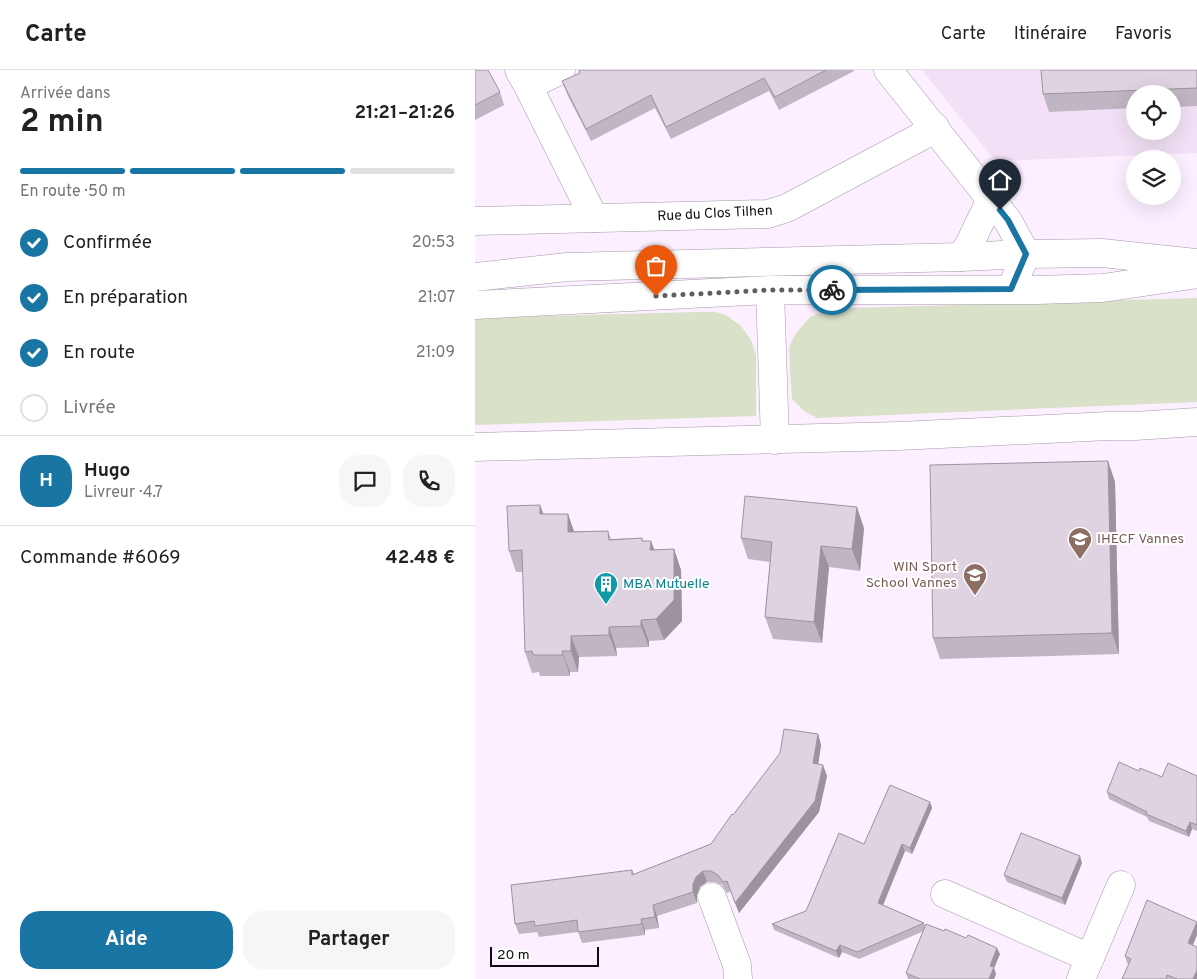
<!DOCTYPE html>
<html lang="fr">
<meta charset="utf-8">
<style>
:root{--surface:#fff;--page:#f6f6f6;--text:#222;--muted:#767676;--line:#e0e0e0;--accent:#1976a4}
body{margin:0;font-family:Overpass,sans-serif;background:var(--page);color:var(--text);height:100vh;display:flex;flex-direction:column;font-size:19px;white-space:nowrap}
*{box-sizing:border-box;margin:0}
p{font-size:16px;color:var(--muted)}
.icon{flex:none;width:28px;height:28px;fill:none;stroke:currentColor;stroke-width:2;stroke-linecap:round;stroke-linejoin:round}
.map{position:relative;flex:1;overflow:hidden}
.sheet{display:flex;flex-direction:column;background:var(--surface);width:475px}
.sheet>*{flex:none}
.controls{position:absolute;left:651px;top:15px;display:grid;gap:10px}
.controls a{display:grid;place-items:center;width:55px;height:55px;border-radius:50%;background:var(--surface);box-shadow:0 5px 20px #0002;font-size:25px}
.scale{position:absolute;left:15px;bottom:12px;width:109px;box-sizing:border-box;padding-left:5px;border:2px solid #100c11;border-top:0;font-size:14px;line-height:18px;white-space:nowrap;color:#100c11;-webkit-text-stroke:4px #fff;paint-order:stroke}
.pin{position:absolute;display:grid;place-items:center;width:42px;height:42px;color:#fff;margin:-51px -21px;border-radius:50% 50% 50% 0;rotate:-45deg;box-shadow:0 0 5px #0007}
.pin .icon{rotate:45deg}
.courier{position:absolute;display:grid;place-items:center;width:50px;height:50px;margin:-25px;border:4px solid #1976a4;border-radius:50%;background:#fff;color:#222;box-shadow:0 1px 6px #0007}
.headline em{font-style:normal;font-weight:700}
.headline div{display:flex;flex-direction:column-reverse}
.headline{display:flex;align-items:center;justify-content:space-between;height:85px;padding:0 20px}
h1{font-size:32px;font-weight:700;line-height:38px}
.bar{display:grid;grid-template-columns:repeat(4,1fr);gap:8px 5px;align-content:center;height:60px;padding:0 20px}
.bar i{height:6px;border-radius:4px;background:var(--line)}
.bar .on{background:var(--accent)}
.bar p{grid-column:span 4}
.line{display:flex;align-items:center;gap:12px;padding:0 20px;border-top:1px solid var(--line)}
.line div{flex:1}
.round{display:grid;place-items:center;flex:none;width:52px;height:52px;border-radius:20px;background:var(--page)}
ol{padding:0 20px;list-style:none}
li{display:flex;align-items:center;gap:15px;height:55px}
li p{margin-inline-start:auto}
li .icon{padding:5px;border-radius:50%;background:var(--accent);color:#fff;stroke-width:4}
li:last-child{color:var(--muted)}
li i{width:28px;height:28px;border:2px solid var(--line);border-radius:50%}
.action{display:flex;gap:10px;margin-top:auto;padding:10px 20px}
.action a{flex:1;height:58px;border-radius:20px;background:var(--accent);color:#fff;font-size:20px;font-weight:700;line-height:58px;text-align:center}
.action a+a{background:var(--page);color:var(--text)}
header{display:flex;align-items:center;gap:30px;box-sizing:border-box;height:70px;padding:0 25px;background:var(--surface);border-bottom:1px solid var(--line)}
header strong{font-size:24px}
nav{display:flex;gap:28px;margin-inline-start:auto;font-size:18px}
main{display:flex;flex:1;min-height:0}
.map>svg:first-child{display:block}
.built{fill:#f2e1f6;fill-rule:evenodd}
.green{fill:#d9e2c8}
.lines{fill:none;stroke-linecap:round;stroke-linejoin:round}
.minor-casing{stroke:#a599a8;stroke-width:29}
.major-casing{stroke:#a599a8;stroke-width:29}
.minor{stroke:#fff;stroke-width:28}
.major{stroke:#fff;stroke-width:28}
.wall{fill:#c0b5c2}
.shaded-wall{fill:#9c939e}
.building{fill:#dfd2e1;stroke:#9c939e}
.done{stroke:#635b64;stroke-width:5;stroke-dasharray:0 9}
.route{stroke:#1976a4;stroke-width:6}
.labels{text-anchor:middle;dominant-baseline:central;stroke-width:4;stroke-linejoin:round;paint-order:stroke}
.street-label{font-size:14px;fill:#100c11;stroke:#fff}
.education-label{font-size:14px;fill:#785e54;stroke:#fff;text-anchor:start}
.culture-label{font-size:14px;fill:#0d838f;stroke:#fff;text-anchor:start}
</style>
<header>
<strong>Carte</strong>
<nav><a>Carte</a><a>Itinéraire</a><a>Favoris</a></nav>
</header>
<main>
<section class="sheet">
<div class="headline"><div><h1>2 min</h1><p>Arrivée dans</p></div><em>21:21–21:26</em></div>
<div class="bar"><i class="on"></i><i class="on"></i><i class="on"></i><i></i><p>En route · 50 m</p></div>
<ol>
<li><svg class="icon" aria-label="check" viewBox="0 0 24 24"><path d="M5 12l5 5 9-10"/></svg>Confirmée<p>20:53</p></li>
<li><svg class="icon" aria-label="check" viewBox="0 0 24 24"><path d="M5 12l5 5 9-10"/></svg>En préparation<p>21:07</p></li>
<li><svg class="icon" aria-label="check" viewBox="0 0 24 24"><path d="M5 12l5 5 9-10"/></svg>En route<p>21:09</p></li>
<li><i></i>Livrée</li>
</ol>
<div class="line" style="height:90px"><b class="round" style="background:var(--accent);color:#fff">H</b><div><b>Hugo</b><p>Livreur · 4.7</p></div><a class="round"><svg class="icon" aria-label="chat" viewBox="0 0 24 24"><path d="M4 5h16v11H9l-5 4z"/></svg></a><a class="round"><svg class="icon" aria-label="phone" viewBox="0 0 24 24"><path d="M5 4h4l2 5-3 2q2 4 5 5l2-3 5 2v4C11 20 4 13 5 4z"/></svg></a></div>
<div class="line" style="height:65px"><div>Commande #6069</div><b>42.48 €</b></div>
<div class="action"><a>Aide</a><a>Partager</a></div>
</section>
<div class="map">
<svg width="722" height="909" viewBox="0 0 722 909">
<rect width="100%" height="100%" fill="#fcefff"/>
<path class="built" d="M 447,0 L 722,0 L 722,83 L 520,91 ZM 660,24 L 698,24 L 698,61 L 660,61 Z"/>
<g class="green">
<polygon points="722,228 722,332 342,348 329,341 317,329 315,299 314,277 321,263 335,247 352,240 375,238"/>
<polygon points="223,242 241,242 251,245 266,256 276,270 281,285 281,346 0,355 0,248"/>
</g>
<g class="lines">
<g class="minor-casing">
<g id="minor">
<polyline points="44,0 53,16 86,0"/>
<polyline points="413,0 533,151 551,184 536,219"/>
<polyline points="53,16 119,148"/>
<polyline points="0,151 293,144 312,138 445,67 460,57"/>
<polyline points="486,187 495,173 516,129"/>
<polyline points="295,220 300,370"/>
<polyline points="0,377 424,366 634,356 660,356 722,352"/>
<polyline points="470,824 615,888"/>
<polyline points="237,827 262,895 263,909"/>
<polyline points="606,909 646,815"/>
</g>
</g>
<g class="major-casing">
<g id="major">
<polyline points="0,207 92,197 486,187 551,184 627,183 722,193"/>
<polyline points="0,235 295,220 562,220 628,218 722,204"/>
</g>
</g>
<use href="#minor" class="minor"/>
<use href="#major" class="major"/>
</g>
<g class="wall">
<polygon points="0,0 25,22 29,35 0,50"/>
<polygon points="104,0 379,0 379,1 304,40 294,21 196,69 180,38 116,71 92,24 87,11 105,3"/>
<polygon points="722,0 722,36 698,37 698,24 660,24 660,38 574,42 568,24"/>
<polygon points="633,391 640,412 644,584 465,589 458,568"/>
<polygon points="69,444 93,444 99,461 133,461 136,469 167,468 168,471 179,480 199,479 206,500 207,551 189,570 174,571 174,577 141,578 142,586 104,587 103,602 95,602 95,606 65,606 64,602 57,603 50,582 48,502 41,502 34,481"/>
<polygon points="389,458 385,501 354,497 347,573 298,569 290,547 295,492 273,489 266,468"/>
<polygon points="343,664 346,675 343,694 352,706 344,742 264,843 256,821 252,823 247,815 240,812 232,812 225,817 222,825 222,833 182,846 184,858 170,860 170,865 107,873 103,862 64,867 62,862 44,864 40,854 157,800 159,804 236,774 258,745"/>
<polygon points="664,701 687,707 722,706 722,761 717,759 714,767 674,751 672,747 634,729 632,722"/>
<polygon points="455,732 457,738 437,784 430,781 408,835 449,853 450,856 525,884 519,898 521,904 519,909 433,909 431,903 449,861 384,889 367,882 364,888 299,860 297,854 331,841 389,774"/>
<polygon points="607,793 590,835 532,812 529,805"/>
<polygon points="718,875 722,909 647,909 654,894 652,893 650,886"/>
</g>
<g class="shaded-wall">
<polygon points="633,391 640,412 644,584 637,563"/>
<polygon points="65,435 73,456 65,444"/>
<polygon points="382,437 389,458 385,501 377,479"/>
<polygon points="93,444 100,465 93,462"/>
<polygon points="176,471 184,492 175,480"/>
<polygon points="346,476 354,497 347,573 339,552"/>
<polygon points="199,479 206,500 207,551 189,570 181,549"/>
<polygon points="166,550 174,571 174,577 166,556"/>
<polygon points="134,557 141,578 142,586 134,565"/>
<polygon points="96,566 104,587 103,602 96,581"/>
<polygon points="87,581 95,602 95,606 88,585"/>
<polygon points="343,664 346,675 342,703 338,693"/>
<polygon points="348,695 352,706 344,742 264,843 260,833"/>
<polygon points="455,732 457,738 437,784 435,778"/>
<polygon points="715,752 717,759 714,767 711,761"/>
<polygon points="427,774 430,781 406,840 403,833"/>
<polygon points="605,786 607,793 590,835 587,828"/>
<polygon points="228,801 232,812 225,817 222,825 222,833 218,822 218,814 221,807"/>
<polygon points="178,835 182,846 184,858 180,847"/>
<polygon points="166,849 170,860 170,865 167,854"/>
<polygon points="722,852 722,865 716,880 713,873"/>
<polygon points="365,875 367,882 364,888 361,881"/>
<polygon points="522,878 525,884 519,898 521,904 519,909 514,909 515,896"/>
<polygon points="722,900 722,909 718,909"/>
</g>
<g class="building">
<polygon points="0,0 13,0 25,22 0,35"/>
<polygon points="104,0 351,0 300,27 289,8 191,57 176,25 111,59 87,11 105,3"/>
<polygon points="566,0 722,0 722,18 568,24"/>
<polygon points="633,391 637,563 458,568 455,395"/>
<polygon points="270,426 382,437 377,479 346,476 339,552 290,547 297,472 266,468"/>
<polygon points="65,435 65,444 93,444 93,462 133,461 134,470 167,468 167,471 176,471 175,480 199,479 199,530 181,549 166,550 166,556 134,557 134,565 96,566 96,581 87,581 88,585 58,585 57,581 50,582 47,480 34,481 32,436"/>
<polygon points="309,659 343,664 338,693 348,695 340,731 260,833 252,811 248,812 243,805 236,801 228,801 221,807 218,814 218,822 178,835 180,847 166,849 167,854 103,862 102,850 60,856 59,851 40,854 36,815 157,800 157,805 236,774 257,744 258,745 305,683"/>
<polygon points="644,692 664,701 665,698 687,707 693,693 722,706 722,755 715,752 711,761 671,744 672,742 632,722"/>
<polygon points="415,715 455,732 435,778 427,774 403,833 449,853 382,882 365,875 361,881 297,854 331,841 364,763 389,774"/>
<polygon points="546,763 605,786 587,828 529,805"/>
<polygon points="672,830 722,852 713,873 722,877 722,900 718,909 702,909 692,905 691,909 647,909 656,889 650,886"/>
<polygon points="451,854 469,861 470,859 491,868 493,865 522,878 515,896 519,897 514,909 445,909 431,903"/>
</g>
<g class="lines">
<polyline class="done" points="181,226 295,220 357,220"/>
<polyline class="route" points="357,220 536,219 551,184 533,150 525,140"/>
</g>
<defs>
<g id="university-pin" transform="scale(1.25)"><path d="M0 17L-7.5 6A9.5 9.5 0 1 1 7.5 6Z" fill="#8d6e63" stroke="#fff"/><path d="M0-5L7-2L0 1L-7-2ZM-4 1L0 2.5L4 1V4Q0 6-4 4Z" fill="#fff"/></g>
<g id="building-pin" transform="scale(1.25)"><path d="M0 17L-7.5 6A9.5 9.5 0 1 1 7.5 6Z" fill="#0f9aa8" stroke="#fff"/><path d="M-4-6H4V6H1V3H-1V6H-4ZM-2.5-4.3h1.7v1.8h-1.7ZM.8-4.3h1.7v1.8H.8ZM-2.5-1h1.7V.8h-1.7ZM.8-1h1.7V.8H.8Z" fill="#fff"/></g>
</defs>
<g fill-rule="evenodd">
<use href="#university-pin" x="605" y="469"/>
<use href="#university-pin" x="500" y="505"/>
<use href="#building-pin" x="131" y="514"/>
</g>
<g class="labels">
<g class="street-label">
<text transform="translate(240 144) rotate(-3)">Rue du Clos Tilhen</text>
</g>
<g class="education-label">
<text x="622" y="469">IHECF Vannes</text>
<text x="482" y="497" text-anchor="end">WIN Sport<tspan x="482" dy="16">School Vannes</tspan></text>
</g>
<g class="culture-label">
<text x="148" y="514">MBA Mutuelle</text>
</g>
</g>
</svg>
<div class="controls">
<a><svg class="icon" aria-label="locate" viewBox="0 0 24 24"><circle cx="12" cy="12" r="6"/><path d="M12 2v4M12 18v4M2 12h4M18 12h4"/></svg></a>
<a><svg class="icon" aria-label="layers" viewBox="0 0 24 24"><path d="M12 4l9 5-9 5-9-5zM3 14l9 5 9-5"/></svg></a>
</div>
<div class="scale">20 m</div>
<div class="pin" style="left:181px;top:226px;background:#ea580c"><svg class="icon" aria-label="bag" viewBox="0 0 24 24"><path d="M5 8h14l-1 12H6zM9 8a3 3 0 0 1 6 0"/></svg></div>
<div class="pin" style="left:525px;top:140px;background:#1f2937"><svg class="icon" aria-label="home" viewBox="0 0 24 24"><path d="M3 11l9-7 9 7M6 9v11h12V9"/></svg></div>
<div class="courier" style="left:357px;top:220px"><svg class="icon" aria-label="bike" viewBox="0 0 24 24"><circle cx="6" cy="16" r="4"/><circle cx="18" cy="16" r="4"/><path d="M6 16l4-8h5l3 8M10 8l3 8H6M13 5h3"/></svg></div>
</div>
</main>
